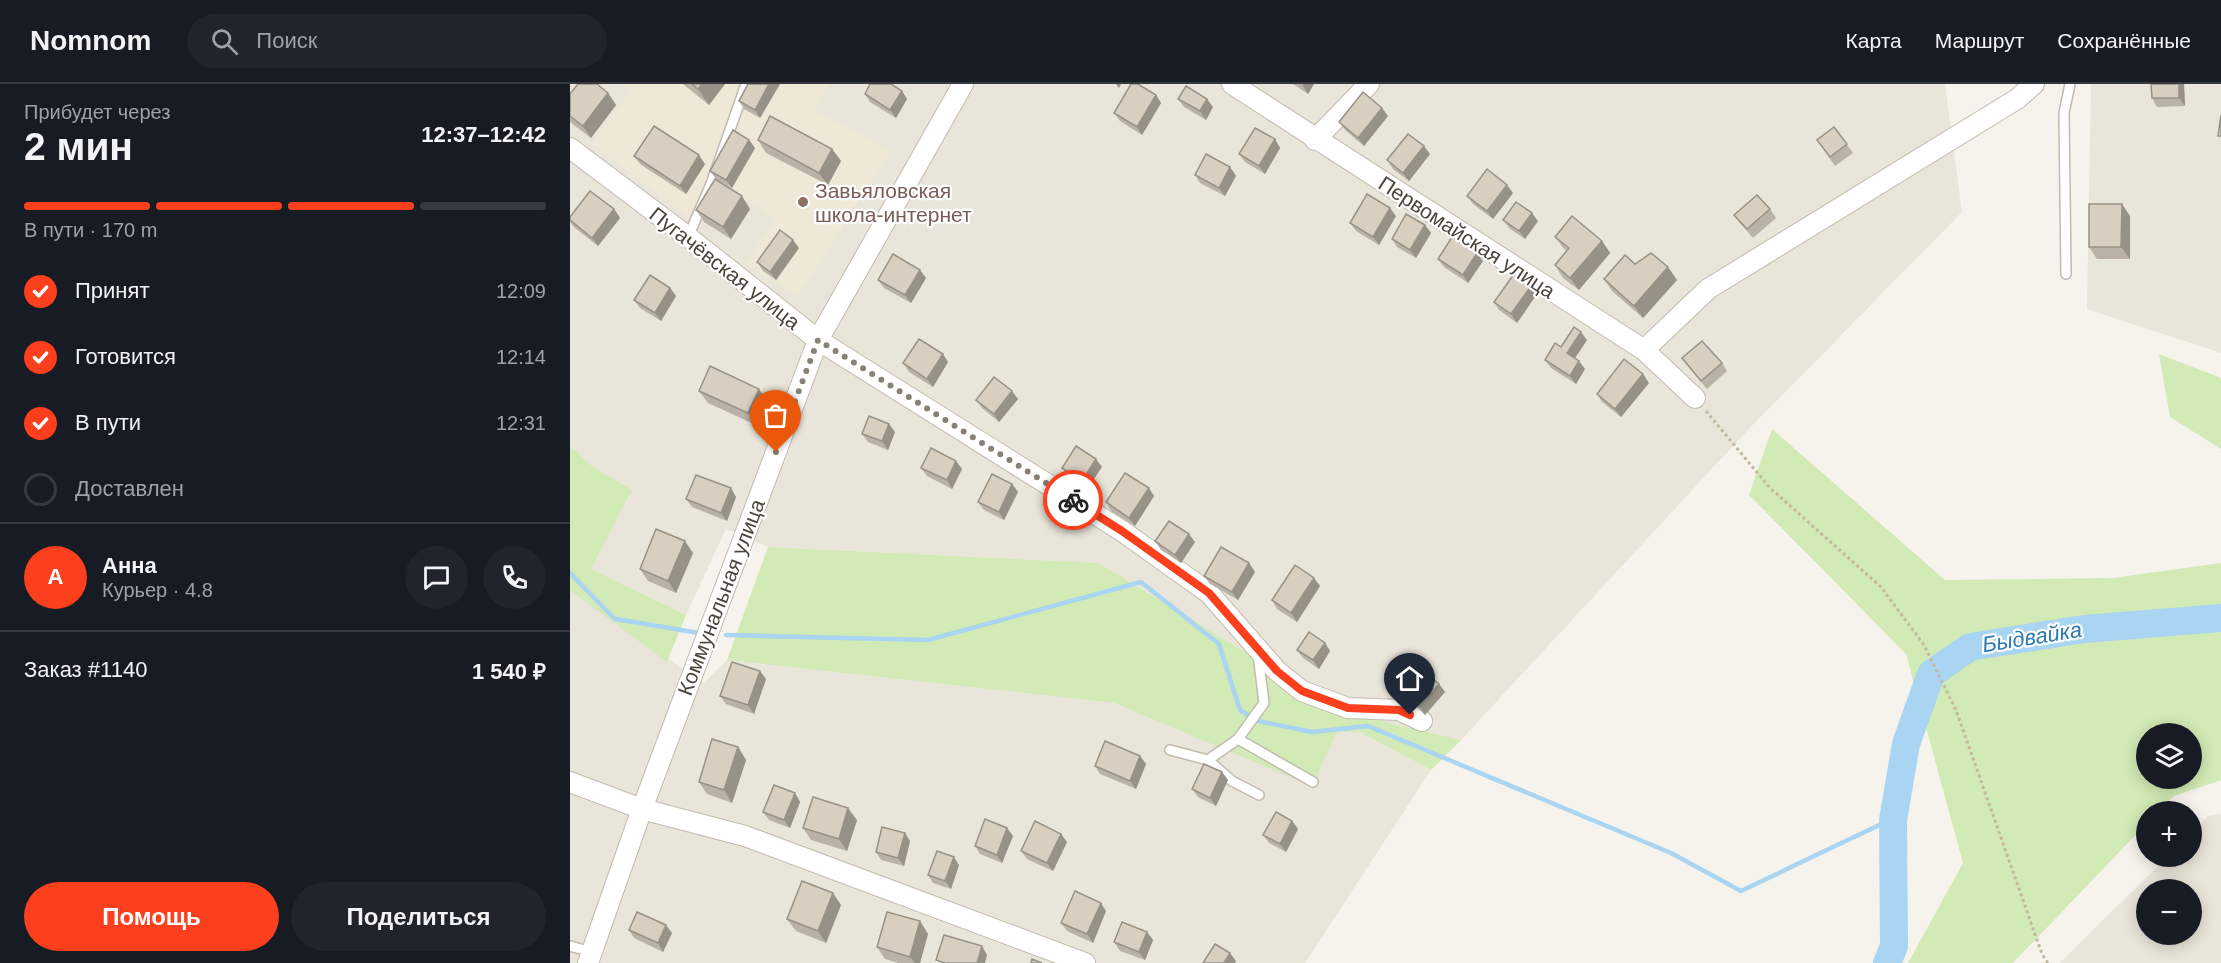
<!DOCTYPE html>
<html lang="ru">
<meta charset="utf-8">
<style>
:root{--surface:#171b24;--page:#20242c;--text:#f1f3f6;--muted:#9ea1a6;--line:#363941;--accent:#fc3f1d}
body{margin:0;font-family:Helvetica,sans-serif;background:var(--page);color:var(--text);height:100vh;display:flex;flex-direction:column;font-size:22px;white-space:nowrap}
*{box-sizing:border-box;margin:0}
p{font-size:20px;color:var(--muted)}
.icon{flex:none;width:33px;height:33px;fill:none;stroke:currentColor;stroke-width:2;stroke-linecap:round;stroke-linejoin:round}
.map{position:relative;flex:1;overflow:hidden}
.sheet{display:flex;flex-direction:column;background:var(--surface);width:570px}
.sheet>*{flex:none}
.buttons{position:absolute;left:1566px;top:639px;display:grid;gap:12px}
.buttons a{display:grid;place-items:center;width:66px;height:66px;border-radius:50%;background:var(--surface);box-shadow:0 3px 15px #0003;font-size:30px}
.pin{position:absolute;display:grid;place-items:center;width:51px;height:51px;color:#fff;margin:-62px -26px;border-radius:50% 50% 50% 0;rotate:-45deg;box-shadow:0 0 6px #0007}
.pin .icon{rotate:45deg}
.courier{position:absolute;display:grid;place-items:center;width:60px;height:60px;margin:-30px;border:4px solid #fc3f1d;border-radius:50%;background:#fff;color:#222;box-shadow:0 2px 8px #0007}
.overview em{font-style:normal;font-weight:700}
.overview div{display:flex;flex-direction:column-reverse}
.overview{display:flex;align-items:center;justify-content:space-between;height:102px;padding:0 24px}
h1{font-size:39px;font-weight:700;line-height:45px}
.bar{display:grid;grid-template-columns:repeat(4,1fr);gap:9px 6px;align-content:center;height:72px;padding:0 24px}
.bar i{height:8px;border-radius:4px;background:var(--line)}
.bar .selected{background:var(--accent)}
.bar p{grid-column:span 4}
.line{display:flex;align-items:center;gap:15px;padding:0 24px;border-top:2px solid var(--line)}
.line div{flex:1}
.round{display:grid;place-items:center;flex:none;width:63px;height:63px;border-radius:32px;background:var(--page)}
ol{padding:0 24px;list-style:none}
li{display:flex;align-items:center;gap:18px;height:66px}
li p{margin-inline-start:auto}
li .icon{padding:6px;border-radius:50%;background:var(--accent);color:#fff;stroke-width:4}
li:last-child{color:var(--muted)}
li i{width:33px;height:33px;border:3px solid var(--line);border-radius:50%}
.primary-button{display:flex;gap:12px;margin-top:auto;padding:12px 24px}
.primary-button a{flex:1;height:69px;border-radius:36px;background:var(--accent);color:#fff;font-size:24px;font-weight:700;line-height:69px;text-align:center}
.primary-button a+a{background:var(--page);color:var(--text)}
header{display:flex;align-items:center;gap:36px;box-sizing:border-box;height:84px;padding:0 30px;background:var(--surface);border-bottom:2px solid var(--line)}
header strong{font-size:28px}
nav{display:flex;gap:33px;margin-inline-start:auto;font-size:21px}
.search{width:420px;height:54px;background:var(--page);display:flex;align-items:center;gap:15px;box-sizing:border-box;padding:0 21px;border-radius:33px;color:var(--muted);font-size:22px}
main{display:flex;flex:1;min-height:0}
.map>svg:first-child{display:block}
.residential{fill:#eae5da;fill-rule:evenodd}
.education{fill:#efe8d6}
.green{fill:#d2eab5;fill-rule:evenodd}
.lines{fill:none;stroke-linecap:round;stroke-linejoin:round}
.stream{stroke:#a9d4f2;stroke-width:4.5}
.river{stroke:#a9d4f2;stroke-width:28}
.lane-casing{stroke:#c2bbae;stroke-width:12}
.street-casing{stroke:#c2bbae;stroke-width:22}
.path{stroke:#c4b79f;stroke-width:3;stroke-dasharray:3 3;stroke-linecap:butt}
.lane{stroke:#fff;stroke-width:9}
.street{stroke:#fff;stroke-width:20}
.wall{fill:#bab2a6}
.shaded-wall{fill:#979187}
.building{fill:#d8cfc1;stroke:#979187;stroke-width:1.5}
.done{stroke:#878178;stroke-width:6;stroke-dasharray:0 10.8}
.route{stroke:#fc3f1d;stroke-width:8}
.education-dot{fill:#8d6e63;stroke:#fff;stroke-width:2}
.labels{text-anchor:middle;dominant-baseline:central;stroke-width:4.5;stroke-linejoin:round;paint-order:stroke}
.education-label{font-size:21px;fill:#785e54;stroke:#fff;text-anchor:start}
.street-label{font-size:21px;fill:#4b4439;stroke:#fff}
.water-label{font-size:22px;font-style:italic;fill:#2e7ab2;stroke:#fff}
</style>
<header>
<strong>Nomnom</strong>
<div class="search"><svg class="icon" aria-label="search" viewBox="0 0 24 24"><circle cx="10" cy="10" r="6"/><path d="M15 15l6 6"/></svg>Поиск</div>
<nav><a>Карта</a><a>Маршрут</a><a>Сохранённые</a></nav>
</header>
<main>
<section class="sheet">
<div class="overview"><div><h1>2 мин</h1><p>Прибудет через</p></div><em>12:37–12:42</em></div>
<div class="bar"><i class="selected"></i><i class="selected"></i><i class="selected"></i><i></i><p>В пути · 170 m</p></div>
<ol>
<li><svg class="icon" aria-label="check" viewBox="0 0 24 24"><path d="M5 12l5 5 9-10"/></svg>Принят<p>12:09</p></li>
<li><svg class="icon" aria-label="check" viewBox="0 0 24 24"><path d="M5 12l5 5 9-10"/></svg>Готовится<p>12:14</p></li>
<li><svg class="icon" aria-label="check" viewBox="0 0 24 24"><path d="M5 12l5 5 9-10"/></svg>В пути<p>12:31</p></li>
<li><i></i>Доставлен</li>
</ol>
<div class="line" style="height:108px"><b class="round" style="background:var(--accent);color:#fff">А</b><div><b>Анна</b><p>Курьер · 4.8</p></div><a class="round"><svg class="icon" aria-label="chat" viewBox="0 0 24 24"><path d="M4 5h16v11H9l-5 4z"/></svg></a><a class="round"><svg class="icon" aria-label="phone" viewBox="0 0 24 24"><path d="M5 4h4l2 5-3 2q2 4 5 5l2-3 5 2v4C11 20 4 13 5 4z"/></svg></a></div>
<div class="line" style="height:78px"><div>Заказ #1140</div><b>1 540 ₽</b></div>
<div class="primary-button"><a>Помощь</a><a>Поделиться</a></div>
</section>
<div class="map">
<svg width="1651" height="879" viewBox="0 0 1651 879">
<rect width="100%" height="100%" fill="#f6f3ec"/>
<g class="residential">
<polygon points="0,0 1375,0 1392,128 1175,349 891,656 774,628 529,479 198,463 156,445 116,531 21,485 62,406 22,382 0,362"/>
<polygon points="1521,0 1651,0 1651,269 1517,225"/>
<polygon points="0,505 133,599 157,576 544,619 742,701 767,648 789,648 861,686 735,879 0,879"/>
<path d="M 1651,730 L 1651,879 L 1490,879 L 1597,773 L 1622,772 L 1622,748 L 1638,732 ZM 1576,806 L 1622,806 L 1622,850 L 1576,850 Z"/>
</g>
<polygon class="education" points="54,0 259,0 244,26 321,67 228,212 175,179 207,135 148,100 129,142 22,60 61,6"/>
<g class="green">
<polygon points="1589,270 1651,294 1651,365 1600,333"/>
<path d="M 1202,345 L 1375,496 L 1543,494 L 1651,479 L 1651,696 L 1604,712 L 1589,727 L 1576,728 L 1576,740 L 1443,879 L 1338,879 L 1393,779 L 1336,570 L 1179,411 ZM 1576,650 L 1622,650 L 1622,694 L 1576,694 Z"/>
<polygon points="0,362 22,382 62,406 21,485 116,531 97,578 0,506"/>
<polygon points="198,463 529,479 774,628 891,656 861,686 789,648 767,648 742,702 544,619 157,576"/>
</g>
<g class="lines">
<g class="stream">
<polyline points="0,489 45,535 129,549"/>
<polyline points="156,551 358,556 571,498 649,560 670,626 688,637 742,648 798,642 1101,769 1171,807 1324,734"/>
</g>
<polyline class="river" points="1317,879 1324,862 1323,736 1336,660 1361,590 1400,563 1514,545 1651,534"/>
<g class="lane-casing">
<g id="lane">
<polyline points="118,153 141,100 176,0"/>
<polyline points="1496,190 1494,29 1500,0"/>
<polyline points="688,570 694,619 668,655 743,698"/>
<polyline points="600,666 638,676 668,655"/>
<polyline points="638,676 662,697 689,711"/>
<polyline points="0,862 22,868"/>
</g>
</g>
<g class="street-casing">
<g id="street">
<polyline points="662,0 1074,266 1125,314"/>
<polyline points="745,56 799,0"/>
<polyline points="0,64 118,153 248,256 552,447 639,509 707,587 732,607 778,624 829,626 852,637"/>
<polyline points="1074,266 1138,205 1447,15 1464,0"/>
<polyline points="0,698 72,725 175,752 515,879"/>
<polyline points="18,879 72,725 248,256 393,0"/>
</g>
</g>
<polyline class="path" points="1136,327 1200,404 1311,503 1354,561 1386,626 1472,870 1478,879"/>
<use href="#lane" class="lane"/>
<use href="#street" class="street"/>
</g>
<g class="wall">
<polygon points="113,0 155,0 139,21"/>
<polygon points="178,0 210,0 190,34 174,25 169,17"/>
<polygon points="723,0 744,0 738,10"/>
<polygon points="1581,0 1614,0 1615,22 1587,23 1582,14"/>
<polygon points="332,7 337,15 326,34 300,18 295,10"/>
<polygon points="38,9 46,21 21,54 0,38 0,10"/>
<polygon points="586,11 591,19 572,51 550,37 544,29"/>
<polygon points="608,15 643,23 636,36 614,23"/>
<polygon points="818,32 794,62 775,46 769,38"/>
<polygon points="1264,43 1283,69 1265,82 1247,56"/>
<polygon points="705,55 710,64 695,90 675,78 669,70"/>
<polygon points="179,56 185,64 162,104 146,95 140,87"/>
<polygon points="188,56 262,65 271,77 258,101 196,69"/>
<polygon points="860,70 839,97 823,85 817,76"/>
<polygon points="64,72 135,80 116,110 70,80"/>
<polygon points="660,83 666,92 655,112 630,99 625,91"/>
<polygon points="943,109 923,135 903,120 897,112"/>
<polygon points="44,125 50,134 28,162 4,143 0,138 0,133"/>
<polygon points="180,125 161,155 134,138 126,126"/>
<polygon points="1200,125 1206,134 1183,154 1170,139 1164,131"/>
<polygon points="826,132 809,161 786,147 780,139"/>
<polygon points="1560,132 1560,175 1527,175 1519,163"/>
<polygon points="933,136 968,137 955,155 939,144"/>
<polygon points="855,141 861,149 846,174 827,163 822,155"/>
<polygon points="985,153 1032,157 1040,169 1009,206 993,194 985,181 997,167 994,165"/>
<polygon points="229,164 206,196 193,187 187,178"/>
<polygon points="868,175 913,177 898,199 874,183"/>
<polygon points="1065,180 1107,196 1073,234 1042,207 1034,195"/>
<polygon points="356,194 341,219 314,204 308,196"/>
<polygon points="961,202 967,210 947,239 929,226 924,218"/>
<polygon points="100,204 106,212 91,237 70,224 64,216"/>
<polygon points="1017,256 1005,274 1015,285 1006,300 981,284 975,276 991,263"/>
<polygon points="1112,274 1152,279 1157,287 1137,305 1118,282"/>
<polygon points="378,278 363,303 339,288 333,279"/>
<polygon points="1079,299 1051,333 1032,318 1027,310"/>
<polygon points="129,307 197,317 186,341 138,319"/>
<polygon points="448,315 429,338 412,324 406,316"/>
<polygon points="325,348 318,366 298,358 292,350"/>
<polygon points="532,383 517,405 498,392 492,384"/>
<polygon points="351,384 392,385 382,405 357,392"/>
<polygon points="442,400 448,408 434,436 414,426 408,418"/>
<polygon points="584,412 565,442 541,427 536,418"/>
<polygon points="166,413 157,437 122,423 116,415"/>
<polygon points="585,457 625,458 611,479 591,466"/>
<polygon points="123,469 106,509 78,497 70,485"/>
<polygon points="679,479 685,488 668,516 640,500 634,492"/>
<polygon points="744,494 750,502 727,538 707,525 702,516"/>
<polygon points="755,559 760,567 749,585 733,574 727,566"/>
<polygon points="196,595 184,630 156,620 150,612"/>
<polygon points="869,600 875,608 855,631 836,614 830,605"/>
<polygon points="168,663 176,676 162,719 137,710 129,698"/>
<polygon points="570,672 576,680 566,705 530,690 525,682"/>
<polygon points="652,688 658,696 646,722 628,713 622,705"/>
<polygon points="225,709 230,718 220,744 199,736 193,728"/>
<polygon points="287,736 277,767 241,756 233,744"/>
<polygon points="722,737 728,745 716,768 699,759 693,751"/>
<polygon points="437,744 443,752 432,779 410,770 405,762"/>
<polygon points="491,750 497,758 483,787 457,775 451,767"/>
<polygon points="340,757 334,782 311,776 306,768"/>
<polygon points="389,781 381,805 363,799 358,791"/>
<polygon points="271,821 256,859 226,847 217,835"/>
<polygon points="536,827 523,859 497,847 491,839"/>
<polygon points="59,846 102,849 93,868 64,854"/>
<polygon points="577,848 583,856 575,876 550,867 544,858"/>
<polygon points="358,850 350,879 328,879 315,875 307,863"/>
</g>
<g class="shaded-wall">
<polygon points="132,0 155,0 139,21 128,5"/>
<polygon points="199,0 210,0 190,34 185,26"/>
<polygon points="546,0 551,0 549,4"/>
<polygon points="733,0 744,0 738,10 733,2"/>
<polygon points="1609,0 1614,0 1615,22 1609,14"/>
<polygon points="332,7 337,15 326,34 320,26"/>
<polygon points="38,9 46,21 21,54 13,42"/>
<polygon points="586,11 591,19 572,51 567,43"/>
<polygon points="637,15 643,23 636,36 630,27"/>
<polygon points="812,24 818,32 794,62 788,54"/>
<polygon points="705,55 710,64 695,90 689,82"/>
<polygon points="179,56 185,64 162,104 156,96"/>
<polygon points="854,62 860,70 839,97 833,89"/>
<polygon points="262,65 271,77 258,101 249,89"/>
<polygon points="129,71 135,80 116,110 110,102"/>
<polygon points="660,83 666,92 655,112 649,104"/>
<polygon points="937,101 943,109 923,135 917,127"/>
<polygon points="172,112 180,125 161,155 153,143"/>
<polygon points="1552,120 1560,132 1560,175 1551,163"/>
<polygon points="820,124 826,132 809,161 803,153"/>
<polygon points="44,125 50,134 28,162 22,154"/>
<polygon points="962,129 968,137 955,155 949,147"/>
<polygon points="855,141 861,149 846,174 840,166"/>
<polygon points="223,156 229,164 206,196 200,188"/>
<polygon points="1032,157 1040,169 1009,206 1000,194"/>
<polygon points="907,169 913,177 898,199 893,191"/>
<polygon points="1098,183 1107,196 1073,234 1064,222"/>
<polygon points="350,186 356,194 341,219 335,211"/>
<polygon points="961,202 967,210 947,239 941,230"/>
<polygon points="100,204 106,212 91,237 85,229"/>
<polygon points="1011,248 1017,256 1003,277 997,269"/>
<polygon points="373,270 378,278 363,303 357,295"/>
<polygon points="1009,277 1015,285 1006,300 1000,292"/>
<polygon points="1073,290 1079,299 1051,333 1045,325"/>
<polygon points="189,305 197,317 186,341 178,329"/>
<polygon points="442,307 448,315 429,338 424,330"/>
<polygon points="319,340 325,348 318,366 312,357"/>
<polygon points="526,375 532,383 517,405 512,397"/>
<polygon points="386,377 392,385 382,405 377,396"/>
<polygon points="442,400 448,408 434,436 429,428"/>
<polygon points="161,404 166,413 157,437 151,429"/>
<polygon points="579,404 584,412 565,442 559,434"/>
<polygon points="619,450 625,458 611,479 605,471"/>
<polygon points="115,457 123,469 106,509 98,497"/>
<polygon points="679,479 685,488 668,516 662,508"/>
<polygon points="744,494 750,502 727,538 721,529"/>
<polygon points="755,559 760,567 749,585 743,576"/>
<polygon points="190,587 196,595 184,630 178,621"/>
<polygon points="869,600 875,608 855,631 849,622"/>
<polygon points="168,663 176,676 162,719 154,706"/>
<polygon points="570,672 576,680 566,705 560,697"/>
<polygon points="652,688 658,696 646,722 640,714"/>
<polygon points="225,709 230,718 220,744 214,736"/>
<polygon points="278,724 287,736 277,767 269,755"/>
<polygon points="722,737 728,745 716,768 710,760"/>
<polygon points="437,744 443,752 432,779 427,771"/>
<polygon points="335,749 340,757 334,782 328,774"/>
<polygon points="491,750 497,758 483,787 477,779"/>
<polygon points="384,773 389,781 381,805 375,797"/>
<polygon points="263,809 271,821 256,859 248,847"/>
<polygon points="531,819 536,827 523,859 517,850"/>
<polygon points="350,837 358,850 350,879 345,879 340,873"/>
<polygon points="96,841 102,849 93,868 88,859"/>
<polygon points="577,848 583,856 575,876 569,868"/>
<polygon points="412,862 417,871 415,879 407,879"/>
<polygon points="660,869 666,877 665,879 654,879"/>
</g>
<g class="building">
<polygon points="8,0 27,0 38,9 13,42 0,32 0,10"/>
<polygon points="122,0 132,0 128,5"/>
<polygon points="178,0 199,0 185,26 169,17"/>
<polygon points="300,0 321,0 332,7 320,26 295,10"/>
<polygon points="561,0 568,0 586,11 567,43 544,29"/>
<polygon points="1581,0 1609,0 1609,14 1582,14"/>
<polygon points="616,2 637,15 630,27 608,15"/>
<polygon points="793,8 812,24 788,54 769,38"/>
<polygon points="1651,31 1651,52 1648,52"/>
<polygon points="200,32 262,65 249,89 188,56"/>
<polygon points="84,42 129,71 110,102 64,72"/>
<polygon points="1264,43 1277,60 1260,73 1247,56"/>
<polygon points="685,44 705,55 689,82 669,70"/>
<polygon points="163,46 179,56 156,96 140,87"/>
<polygon points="838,50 854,62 833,89 817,76"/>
<polygon points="636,70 660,83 649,104 625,91"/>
<polygon points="917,85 937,101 917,127 897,112"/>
<polygon points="145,95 172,112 153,143 126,126"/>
<polygon points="20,107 44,125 22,154 0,136 0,133"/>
<polygon points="797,110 820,124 803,153 780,139"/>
<polygon points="1187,111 1200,125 1177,145 1164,131"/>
<polygon points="946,118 962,129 949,147 933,136"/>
<polygon points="1519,120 1552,120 1551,163 1519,163"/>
<polygon points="836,130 855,141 840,166 822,155"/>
<polygon points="1002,132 1032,157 1000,194 985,181 999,164 985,153"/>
<polygon points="210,146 223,156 200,188 187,178"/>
<polygon points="882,153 907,169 893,191 868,175"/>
<polygon points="1081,169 1098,183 1064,222 1034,195 1055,171 1065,180"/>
<polygon points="323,170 350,186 335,211 308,196"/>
<polygon points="944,190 961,202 941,230 924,218"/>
<polygon points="80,191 100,204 85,229 64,216"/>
<polygon points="1004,243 1011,248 997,269 1009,277 1000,292 975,276 985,259 991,263"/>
<polygon points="349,255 373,270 357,295 333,279"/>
<polygon points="1132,257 1152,279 1131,297 1112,274"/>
<polygon points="1054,275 1073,290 1045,325 1027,310"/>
<polygon points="140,282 189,305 178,329 129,307"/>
<polygon points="424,293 442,307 424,330 406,316"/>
<polygon points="299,332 319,340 312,357 292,350"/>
<polygon points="506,362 526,375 512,397 492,384"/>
<polygon points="361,364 386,377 377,396 351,384"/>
<polygon points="555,389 579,404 559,434 536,418"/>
<polygon points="422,390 442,400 429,428 408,418"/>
<polygon points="126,391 161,404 151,429 116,415"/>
<polygon points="599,437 619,450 605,471 585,457"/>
<polygon points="86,445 115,457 98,497 70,485"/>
<polygon points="651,463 679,479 662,508 634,492"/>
<polygon points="725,481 744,494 721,529 702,516"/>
<polygon points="739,548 755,559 743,576 727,566"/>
<polygon points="162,578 190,587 178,621 150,612"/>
<polygon points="850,583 869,600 849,622 830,605"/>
<polygon points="142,655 168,663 154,706 129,698"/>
<polygon points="535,657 570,672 560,697 525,682"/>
<polygon points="634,680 652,688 640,714 622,705"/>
<polygon points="204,701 225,709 214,736 193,728"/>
<polygon points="243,713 278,724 269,755 233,744"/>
<polygon points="706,728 722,737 710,760 693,751"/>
<polygon points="415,735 437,744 427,771 405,762"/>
<polygon points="465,737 491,750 477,779 451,767"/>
<polygon points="312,743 335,749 328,774 306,768"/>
<polygon points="367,767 384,773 375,797 358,791"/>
<polygon points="232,797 263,809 248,847 217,835"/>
<polygon points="505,807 531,819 517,850 491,839"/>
<polygon points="67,828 96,841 88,859 59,846"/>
<polygon points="317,828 350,837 340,873 307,863"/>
<polygon points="552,838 577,848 569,868 544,858"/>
<polygon points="374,851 412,862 407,879 375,879 366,876"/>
<polygon points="645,860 660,869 654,879 633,879"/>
<polygon points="462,875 472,879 461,879"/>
</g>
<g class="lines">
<polyline class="done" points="206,368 248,256 503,416"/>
<polyline class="route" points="503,416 552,447 639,509 707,587 732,607 778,624 829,626 840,631"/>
</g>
<circle class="education-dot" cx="233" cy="118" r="6"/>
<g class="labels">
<g class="education-label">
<text x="245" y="106">Завьяловская<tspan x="245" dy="24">школа-интернет</tspan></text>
</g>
<g class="street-label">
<text transform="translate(897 153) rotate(33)">Первомайская улица</text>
<text transform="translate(155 184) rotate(38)">Пугачёвская улица</text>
<text transform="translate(151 513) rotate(-69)">Коммунальная улица</text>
</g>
<g class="water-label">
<text transform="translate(1462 553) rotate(-9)">Быдвайка</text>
</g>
</g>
</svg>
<div class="buttons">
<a><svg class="icon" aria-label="layers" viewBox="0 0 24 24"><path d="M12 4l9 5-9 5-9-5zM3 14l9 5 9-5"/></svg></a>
<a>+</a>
<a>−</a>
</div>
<div class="pin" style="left:206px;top:368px;background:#ea580c"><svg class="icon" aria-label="bag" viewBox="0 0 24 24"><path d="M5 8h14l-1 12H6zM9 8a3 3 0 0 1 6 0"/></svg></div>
<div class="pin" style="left:840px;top:631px;background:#1f2937"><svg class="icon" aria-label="home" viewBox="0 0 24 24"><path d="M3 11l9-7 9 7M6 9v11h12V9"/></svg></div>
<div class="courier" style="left:503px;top:416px"><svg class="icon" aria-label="bike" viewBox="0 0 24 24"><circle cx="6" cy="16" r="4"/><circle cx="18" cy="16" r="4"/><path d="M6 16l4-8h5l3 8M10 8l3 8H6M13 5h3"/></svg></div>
</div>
</main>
